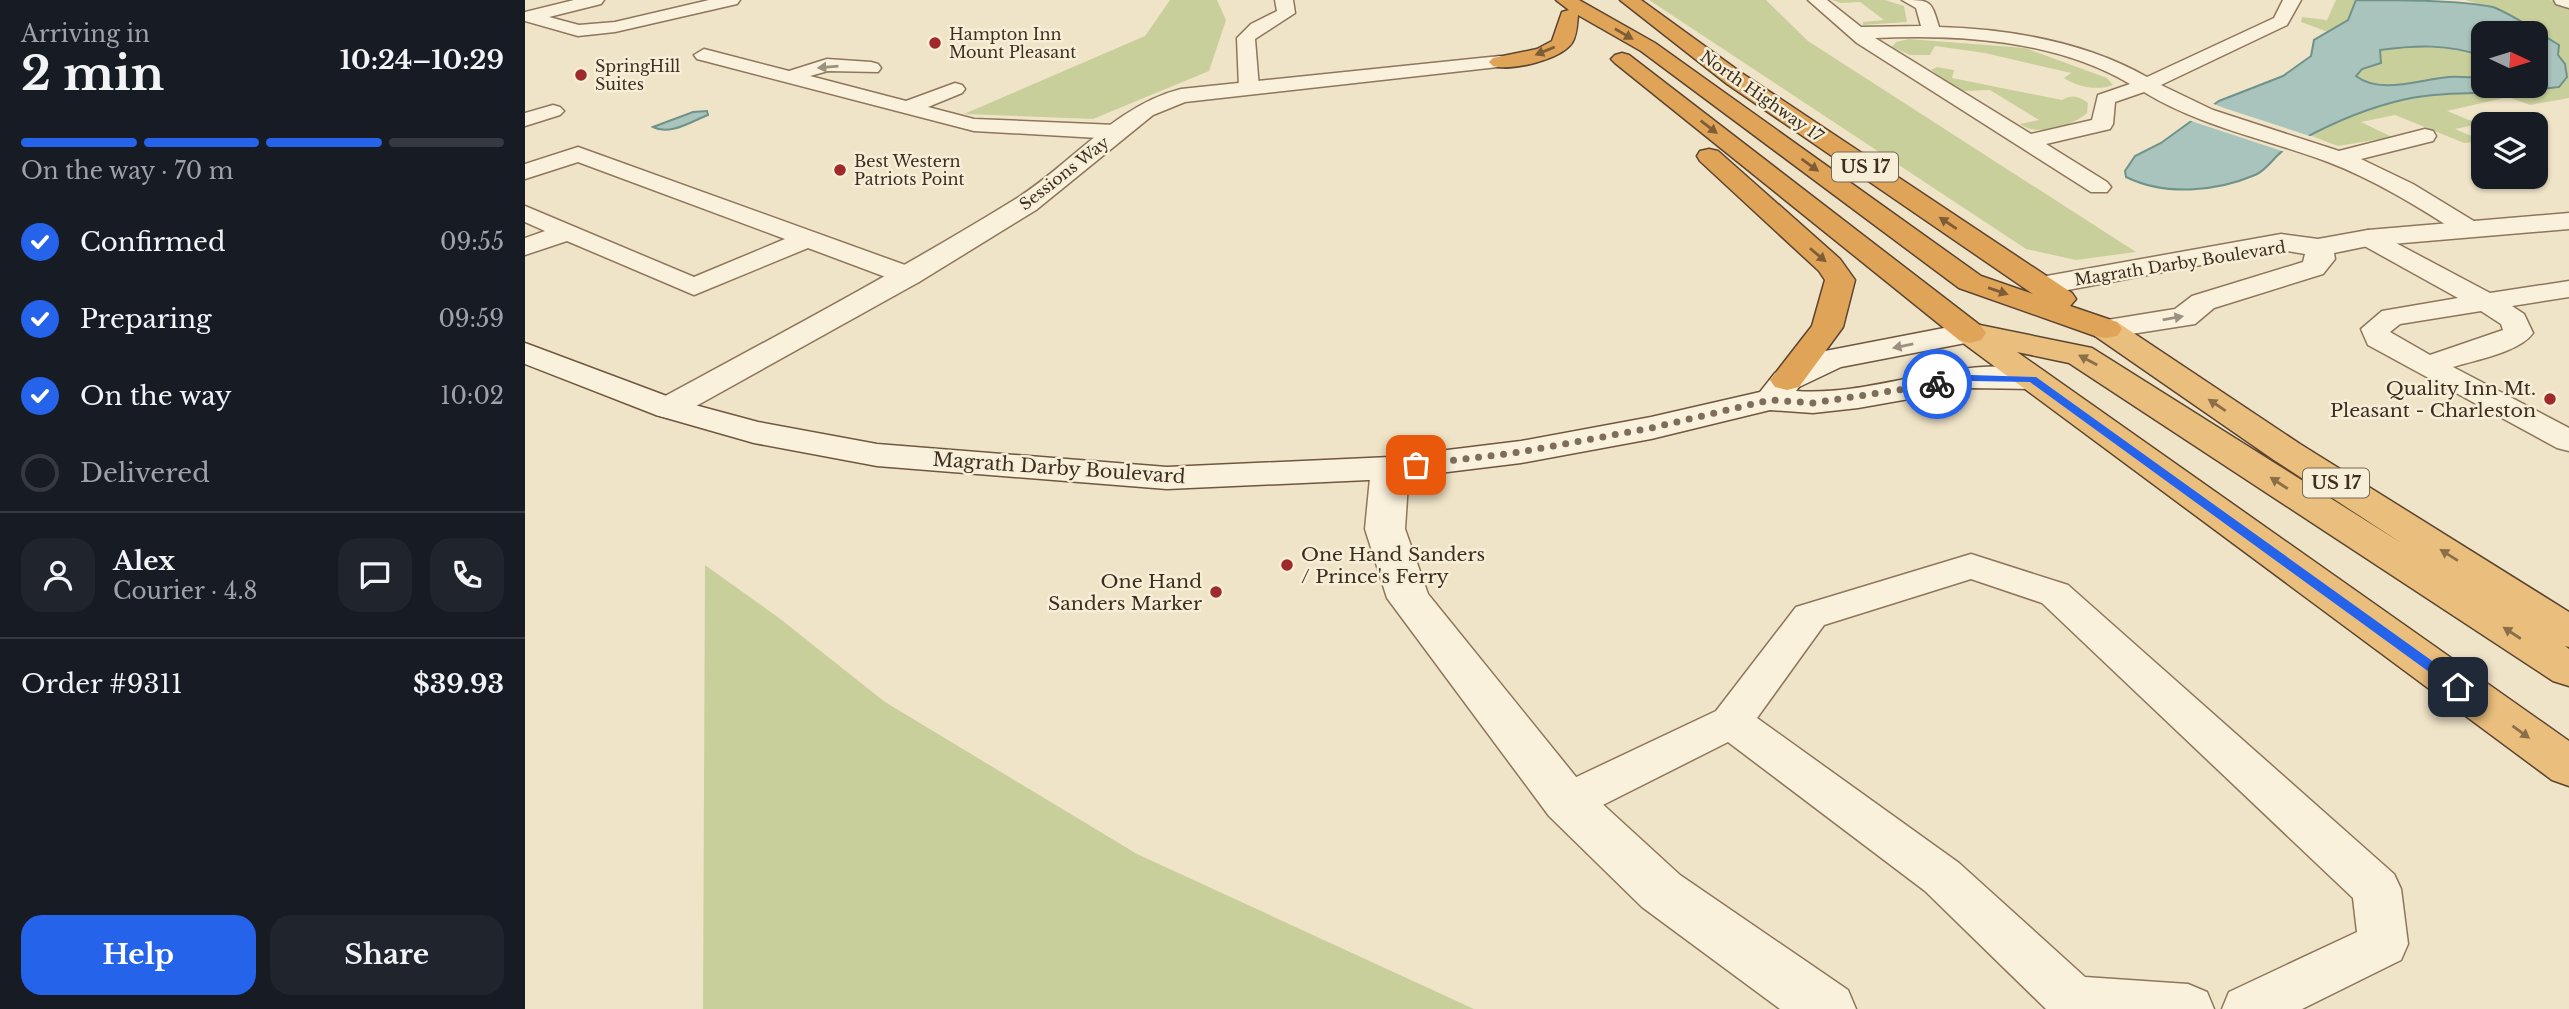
<!DOCTYPE html>
<meta charset="utf-8">
<style>
:root{--surface:#171b24;--page:#20242c;--text:#f1f3f6;--muted:#9ea1a6;--line:#363941;--accent:#2563eb}
body{margin:0;font-family:"Libre Baskerville",serif;background:var(--page);color:var(--text);height:100vh;display:flex;flex-direction:column;font-size:26px;white-space:nowrap}
*{box-sizing:border-box;margin:0}
p{font-size:23px;color:var(--muted)}
.icon{flex:none;width:38px;height:38px;fill:none;stroke:currentColor;stroke-width:2;stroke-linecap:round;stroke-linejoin:round}
.map{position:relative;flex:1;overflow:hidden}
.side{display:flex;flex-direction:column;background:var(--surface);width:525px}
.side>*{flex:none}
.needle{width:46px;rotate:94deg}
.tools{position:absolute;left:1946px;top:21px;display:grid;gap:14px}
.tools a{display:grid;place-items:center;width:77px;height:77px;border-radius:14px;background:var(--surface);box-shadow:0 2px 5px #0004;font-size:35px}
.pin{position:absolute;display:grid;place-items:center;width:60px;height:60px;color:#fff;margin:-30px;border-radius:14px;box-shadow:0 4px 10px #0006}
.courier{position:absolute;display:grid;place-items:center;width:70px;height:70px;margin:-35px;border:5px solid #2563eb;border-radius:50%;background:#fff;color:#222;box-shadow:0 2px 9px #0007}
.overview em{font-style:normal;font-weight:800}
.overview div{display:flex;flex-direction:column-reverse}
.overview{display:flex;align-items:center;justify-content:space-between;height:119px;padding:0 21px}
h1{font-size:46px;font-weight:800;line-height:52px}
.bar{display:grid;grid-template-columns:repeat(4,1fr);gap:10px 7px;align-content:center;height:84px;padding:0 21px}
.bar i{height:9px;border-radius:5px;background:var(--line)}
.bar .active{background:var(--accent)}
.bar p{grid-column:span 4}
.line{display:flex;align-items:center;gap:18px;padding:0 21px;border-top:2px solid var(--line)}
.line div{flex:1}
.round{display:grid;place-items:center;flex:none;width:74px;height:74px;border-radius:21px;background:var(--page)}
ol{padding:0 21px;list-style:none}
li{display:flex;align-items:center;gap:21px;height:77px}
li p{margin-inline-start:auto}
li .icon{padding:7px;border-radius:50%;background:var(--accent);color:#fff;stroke-width:4}
li:last-child{color:var(--muted)}
li i{width:38px;height:38px;border:4px solid var(--line);border-radius:50%}
.button{display:flex;gap:14px;margin-top:auto;padding:14px 21px}
.button a{flex:1;height:80px;border-radius:21px;background:var(--accent);color:#fff;font-size:28px;font-weight:800;line-height:80px;text-align:center}
.button a+a{background:var(--page);color:var(--text)}
main{display:flex;flex:1;min-height:0}
.map>svg:first-child{display:block}
.green{fill:#c9cf9b}
.water{fill:#a9c4bc;stroke:#6f938a;stroke-width:2;fill-rule:evenodd}
.pier{fill:#f0e4c8}
.lines{fill:none;stroke-linecap:round;stroke-linejoin:round}
.service-casing{stroke:#8d765c;stroke-width:3}
.minor-casing{stroke:#8d765c;stroke-width:3}
.tertiary-casing{stroke:#8d765c;stroke-width:3}
.secondary-casing{stroke:#6f573f;stroke-width:3}
.trunk-casing{stroke:#5b4430;stroke-width:3}
.motorway-casing{stroke:#5b4430;stroke-width:3}
.service{fill:#faf1dc;fill-rule:evenodd}
.minor{fill:#faf1dc;fill-rule:evenodd}
.tertiary{fill:#faf1dc;fill-rule:evenodd}
.secondary{fill:#faf1dc;fill-rule:evenodd}
.trunk{fill:#eabe7c;fill-rule:evenodd}
.motorway{fill:#e0a458;fill-rule:evenodd}
.oneway{fill:#7e5d36}
.oneway2{fill:#9c907e}
.oneway3{fill:#8b6f49}
.route{fill:#2563eb}
.done{stroke:#7c6e5b;stroke-width:7;stroke-dasharray:0 12.6}
.poi-dot{fill:#9e2a2b;stroke:#f7eed8;stroke-width:2.5}
.labels{text-anchor:middle;dominant-baseline:central;stroke-width:5;stroke-linejoin:round;paint-order:stroke}
.far-poi-label{font-size:16px;fill:#3d2e20;stroke:#f7eed8;text-anchor:start}
.far-street-label{font-size:16px;fill:#3d2e20;stroke:#f7eed8}
.shield{fill:#f7eed8;stroke:#756857;stroke-width:2}
.shield-label{font-size:18px;font-weight:bold;fill:#3d2e20}
.poi-label{font-size:19px;fill:#3d2e20;stroke:#f7eed8;text-anchor:end}
.street-label{font-size:19px;fill:#3d2e20;stroke:#f7eed8}
</style>
<main>
<section class="side">
<div class="overview"><div><h1>2 min</h1><p>Arriving in</p></div><em>10:24–10:29</em></div>
<div class="bar"><i class="active"></i><i class="active"></i><i class="active"></i><i></i><p>On the way · 70 m</p></div>
<ol>
<li><svg class="icon" aria-label="check" viewBox="0 0 24 24"><path d="M5 12l5 5 9-10"/></svg>Confirmed<p>09:55</p></li>
<li><svg class="icon" aria-label="check" viewBox="0 0 24 24"><path d="M5 12l5 5 9-10"/></svg>Preparing<p>09:59</p></li>
<li><svg class="icon" aria-label="check" viewBox="0 0 24 24"><path d="M5 12l5 5 9-10"/></svg>On the way<p>10:02</p></li>
<li><i></i>Delivered</li>
</ol>
<div class="line" style="height:126px"><a class="round"><svg class="icon" aria-label="person" viewBox="0 0 24 24"><circle cx="12" cy="8" r="4"/><path d="M4 21q1-7 8-7t8 7"/></svg></a><div><b>Alex</b><p>Courier · 4.8</p></div><a class="round"><svg class="icon" aria-label="chat" viewBox="0 0 24 24"><path d="M4 5h16v11H9l-5 4z"/></svg></a><a class="round"><svg class="icon" aria-label="phone" viewBox="0 0 24 24"><path d="M5 4h4l2 5-3 2q2 4 5 5l2-3 5 2v4C11 20 4 13 5 4z"/></svg></a></div>
<div class="line" style="height:91px"><div>Order #9311</div><b>$39.93</b></div>
<div class="button"><a>Help</a><a>Share</a></div>
</section>
<div class="map">
<svg width="2044" height="1009" viewBox="0 0 2044 1009">
<rect width="100%" height="100%" fill="#f0e4c8"/>
<g class="green">
<polygon points="645,0 692,0 701,20 684,71 568,119 439,114 620,36"/>
<polygon points="1124,0 1241,0 1283,41 1611,252 1551,260 1501,249"/>
<polygon points="1307,0 1360,0 1379,6 1382,22 1338,25 1338,22 1359,20 1335,2 1316,3"/>
<polygon points="1811,0 1831,0 1823,20 1803,32 1776,22 1777,17 1802,20"/>
<path d="M 1940,0 L 2025,0 L 2044,5 L 2044,98 L 2005,105 L 1983,97 L 1922,111 L 1954,124 L 1930,129 L 1958,141 L 1939,143 L 1870,115 L 1836,122 L 1867,137 L 1813,146 L 1784,135 C 1825,114 1873,97 1919,93 C 1957,91 1995,91 2034,87 L 2040,64 L 2033,55 L 2034,45 C 2002,27 1976,9 1940,0 Z"/>
<path d="M 1384,39 L 1500,48 L 1582,78 L 1588,85 C 1573,91 1552,87 1539,78 L 1546,73 L 1460,53 L 1410,46 L 1405,55 L 1385,55 L 1367,47 L 1371,42 Z"/>
<path d="M 1891,45 L 1920,46 L 1958,56 L 1958,78 C 1947,78 1935,76 1924,77 C 1896,79 1855,95 1831,76 L 1837,69 L 1856,63 L 1854,50 Z"/>
<path d="M 1412,67 L 1429,70 L 1427,78 L 1537,100 C 1547,94 1554,96 1563,103 L 1562,113 C 1548,126 1511,137 1495,124 L 1514,120 L 1465,90 L 1437,91 L 1406,70 Z"/>
<polygon points="180,565 254,618 360,702 612,854 949,1009 178,1009"/>
</g>
<g class="water">
<path d="M 1831,0 C 1872,0 1930,0 1968,7 C 1991,16 2012,32 2034,45 L 2033,55 L 2040,64 L 2042,77 L 2034,87 C 2014,89 1995,92 1975,92 C 1940,94 1904,92 1869,102 C 1831,112 1796,128 1762,148 C 1750,154 1744,169 1730,175 C 1690,192 1640,196 1601,177 L 1600,171 L 1610,156 L 1636,143 L 1694,101 L 1758,76 L 1786,56 L 1789,40 L 1823,20 ZM 1958,33 L 2011,33 L 2011,86 L 1958,86 L 1958,78 C 1947,78 1935,76 1924,77 C 1896,79 1855,95 1831,76 L 1837,69 L 1856,63 L 1855,50 C 1892,45 1922,44 1958,56 Z"/>
<path d="M 182,111 L 183,115 C 167,121 145,136 128,127 L 168,112 Z"/>
</g>
<polygon class="pier" points="1686,103 1699,108 1788,137 1760,152 1663,120"/>
<g class="lines">
<g class="service-casing">
<g id="service">
<polygon points="49,0 79,0 76,4 24,17 54,25 90,22 184,0 215,0 212,4 90,32 53,36 0,21 0,12"/>
<polygon points="750,0 768,0 770,13 730,39 734,88 731,92 717,92 714,88 712,38 726,24 752,11"/>
<path d="M 1283,0 L 1302,0 L 1336,27 L 1396,26 L 1391,8 L 1377,0 C 1406,0 1406,0 1414,27 C 1484,29 1560,42 1622,77 L 1749,18 L 1758,0 L 1776,0 L 1762,25 L 1636,85 L 1688,110 L 1814,151 L 1900,129 L 1908,131 L 1911,136 L 1908,141 L 1836,159 L 1888,184 L 1952,223 L 1956,228 L 1952,233 L 1943,236 L 1934,233 C 1892,206 1850,180 1803,162 C 1742,139 1676,127 1619,92 L 1590,102 L 1588,124 L 1585,129 L 1521,144 L 1582,182 L 1586,187 L 1582,192 L 1566,192 L 1332,43 ZM 1350,38 C 1435,34 1530,40 1605,84 L 1573,95 L 1567,120 L 1506,134 Z"/>
<polygon points="179,49 264,71 302,59 346,62 353,64 356,68 353,72 303,71 285,76 381,101 430,83 437,85 440,89 437,93 403,107 449,119 591,125 599,127 602,132 599,137 591,139 449,131 172,59 169,55"/>
<polygon points="28,105 35,107 39,111 35,115 0,126 0,113"/>
<polygon points="53,147 394,270 397,276 394,282 384,284 374,282 283,248 169,295 42,241 0,255 0,238 20,231 0,222 0,206 169,277 260,239 53,162 0,179 0,164"/>
<path d="M 1843,230 L 1852,233 L 1965,293 L 2044,281 L 2044,297 L 1987,306 L 1999,314 L 2008,333 C 1995,352 1950,360 1928,367 L 2044,428 L 2044,451 L 2032,448 L 1843,345 L 1836,329 L 1857,311 L 1933,298 L 1834,243 L 1830,238 L 1834,233 ZM 1956,311 L 1976,324 L 1978,330 L 1905,355 L 1865,332 L 1875,324 Z"/>
<polygon points="1446,554 1543,585 1869,874 1876,889 1883,944 1876,960 1777,1009 1697,1009 1704,992 1832,932 1828,898 1517,603 1446,579 1299,625 1232,718 1434,863 1560,977 1663,984 1682,992 1689,1009 1521,1009 1400,891 1203,742 1058,815 1042,820 1026,815 1019,802 1026,789 1191,711 1271,607"/>
</g>
</g>
<g class="minor-casing">
<path id="minor" d="M 975,56 L 982,58 L 986,62 L 982,66 L 660,102 L 628,115 L 511,210 L 394,282 L 155,415 L 143,418 L 131,415 L 126,408 L 131,401 C 251,336 372,272 489,200 C 546,165 589,106 656,89 Z"/>
</g>
<g class="tertiary-casing">
<g id="tertiary">
<polygon points="2029,0 2044,0 2044,8 2031,4"/>
<polygon points="2044,213 2044,229 1843,246 1809,253 1810,259 1798,274 1689,308 1670,324 1581,338 1570,336 1565,329 1570,322 1650,309 1667,296 1778,262 1780,254 1756,250 1516,295 1505,292 1501,286 1505,280 1516,277 1756,234 1793,239 1843,230"/>
<polygon points="865,457 878,460 884,468 880,529 903,594 1060,788 1155,875 1323,990 1331,1009 1255,1009 1117,907 1024,816 862,598 840,529 846,468 852,460"/>
</g>
</g>
<g class="secondary-casing">
<path id="secondary" d="M 1445,323 L 1456,326 L 1461,333 L 1456,340 L 1316,367 L 1274,387 L 1271,391 C 1354,397 1437,351 1520,372 L 1525,379 L 1520,386 L 1508,389 L 1446,388 L 1333,408 L 1288,413 L 1245,410 L 1126,439 L 996,463 L 865,479 L 642,489 L 352,466 L 229,443 L 131,415 L 0,364 L 0,343 L 155,401 L 233,422 L 352,444 L 642,467 L 865,457 L 996,441 L 1126,417 L 1235,392 L 1250,373 L 1295,352 Z"/>
</g>
<g class="trunk-casing">
<polygon id="trunk" points="1581,320 1592,322 1775,444 2044,612 2044,647 2040,646 2044,649 2044,686 2028,681 1544,363 1492,352 2044,741 2044,786 2027,780 1434,340 1429,333 1434,326 1445,323 1567,348 1878,544 1749,460 1570,336 1565,329 1570,322"/>
</g>
<g class="motorway-casing">
<g id="motorway">
<path d="M 1031,0 L 1054,0 L 1130,43 L 1456,276 L 1508,294 L 1202,84 L 1095,0 L 1116,0 L 1218,74 L 1547,293 L 1551,299 L 1545,306 L 1592,322 L 1597,329 L 1592,336 L 1581,338 L 1570,336 L 1434,288 L 1116,51 L 1053,15 C 1052,25 1052,35 1047,43 C 1035,60 987,71 968,66 L 964,62 L 968,58 L 1012,49 L 1027,41 L 1037,12 L 1044,10 Z"/>
<polygon points="1097,53 1104,55 1456,326 1461,333 1456,340 1445,343 1434,340 1090,63 1086,59 1090,55"/>
<polygon points="1184,149 1193,151 1315,259 1330,280 1318,327 1274,387 1262,390 1250,387 1245,380 1287,326 1300,280 1294,271 1175,161 1172,156 1175,151"/>
</g>
</g>
<use href="#service" class="service"/>
<use href="#minor" class="minor"/>
<use href="#tertiary" class="tertiary"/>
<use href="#secondary" class="secondary"/>
<use href="#trunk" class="trunk"/>
<use href="#motorway" class="motorway"/>
</g>
<defs><path id="oneway-solid" d="M-6-.8H1V-3.2L6.5 0L1 3.2V.8H-6Z" transform="scale(1.75)"/></defs>
<g class="oneway">
<use href="#oneway-solid" transform="translate(1099 34) rotate(30)"/>
<use href="#oneway-solid" transform="translate(1020 51) rotate(158)"/>
<use href="#oneway-solid" transform="translate(1184 127) rotate(38)"/>
<use href="#oneway-solid" transform="translate(1285 165) rotate(36)"/>
<use href="#oneway-solid" transform="translate(1423 223) rotate(-146)"/>
<use href="#oneway-solid" transform="translate(1293 255) rotate(40)"/>
<use href="#oneway-solid" transform="translate(1473 291) rotate(19)"/>
</g>
<g class="oneway2">
<use href="#oneway-solid" transform="translate(303 67) rotate(175)"/>
<use href="#oneway-solid" transform="translate(1648 318) rotate(-10)"/>
<use href="#oneway-solid" transform="translate(1378 346) rotate(169)"/>
</g>
<g class="oneway3">
<use href="#oneway-solid" transform="translate(1563 360) rotate(-152)"/>
<use href="#oneway-solid" transform="translate(1692 405) rotate(-146)"/>
<use href="#oneway-solid" transform="translate(1754 483) rotate(-147)"/>
<use href="#oneway-solid" transform="translate(1924 555) rotate(-148)"/>
<use href="#oneway-solid" transform="translate(1987 633) rotate(-147)"/>
<use href="#oneway-solid" transform="translate(1996 732) rotate(36)"/>
</g>
<polygon class="route" points="1446,375 1511,377 1938,683 1938,690 1929,690 1505,382 1446,381 1412,387 1407,384"/>
<g class="lines">
<polyline class="done" points="891,465 996,452 1126,428 1245,400 1288,403 1412,384"/>
</g>
<g class="poi-dot">
<circle cx="410" cy="43" r="7"/>
<circle cx="56" cy="75" r="7"/>
<circle cx="315" cy="170" r="7"/>
<circle cx="2025" cy="399" r="7"/>
<circle cx="762" cy="565" r="7"/>
<circle cx="691" cy="592" r="7"/>
</g>
<g class="labels">
<g class="far-poi-label">
<text x="424" y="34">Hampton Inn<tspan x="424" dy="18">Mount Pleasant</tspan></text>
<text x="70" y="66">SpringHill<tspan x="70" dy="18">Suites</tspan></text>
<text x="329" y="161">Best Western<tspan x="329" dy="18">Patriots Point</tspan></text>
</g>
<g class="far-street-label">
<text transform="translate(1237 96) rotate(35)">North Highway 17</text>
<text transform="translate(539 173) rotate(-38)">Sessions Way</text>
<text transform="translate(1655 263) rotate(-9)">Magrath Darby Boulevard</text>
</g>
<g class="shield">
<rect x="1307" y="152.5" width="66" height="29" rx="5"/>
<rect x="1778" y="468.5" width="66" height="29" rx="5"/>
</g>
<g class="shield-label">
<text x="1340" y="167">US 17</text>
<text x="1811" y="483">US 17</text>
</g>
<g class="poi-label">
<text x="2011" y="388">Quality Inn Mt.<tspan x="2011" dy="22">Pleasant - Charleston</tspan></text>
<text x="776" y="554" text-anchor="start">One Hand Sanders<tspan x="776" dy="22">/ Prince's Ferry</tspan></text>
<text x="677" y="581">One Hand<tspan x="677" dy="22">Sanders Marker</tspan></text>
</g>
<g class="street-label">
<text transform="translate(534 468) rotate(4)">Magrath Darby Boulevard</text>
</g>
</g>
</svg>
<div class="tools">
<a><svg class="needle" viewBox="-14 -14 28 28"><path d="M0-13l5 13h-10z" fill="#e53935"/><path d="M0 13l5-13h-10z" fill="#9ea1a6"/></svg></a>
<a><svg class="icon" aria-label="layers" viewBox="0 0 24 24"><path d="M12 4l9 5-9 5-9-5zM3 14l9 5 9-5"/></svg></a>
</div>
<div class="pin" style="left:891px;top:465px;background:#ea580c"><svg class="icon" aria-label="bag" viewBox="0 0 24 24"><path d="M5 8h14l-1 12H6zM9 8a3 3 0 0 1 6 0"/></svg></div>
<div class="pin" style="left:1933px;top:687px;background:#1f2937"><svg class="icon" aria-label="home" viewBox="0 0 24 24"><path d="M3 11l9-7 9 7M6 9v11h12V9"/></svg></div>
<div class="courier" style="left:1412px;top:384px"><svg class="icon" aria-label="bike" viewBox="0 0 24 24"><circle cx="6" cy="16" r="4"/><circle cx="18" cy="16" r="4"/><path d="M6 16l4-8h5l3 8M10 8l3 8H6M13 5h3"/></svg></div>
</div>
</main>
